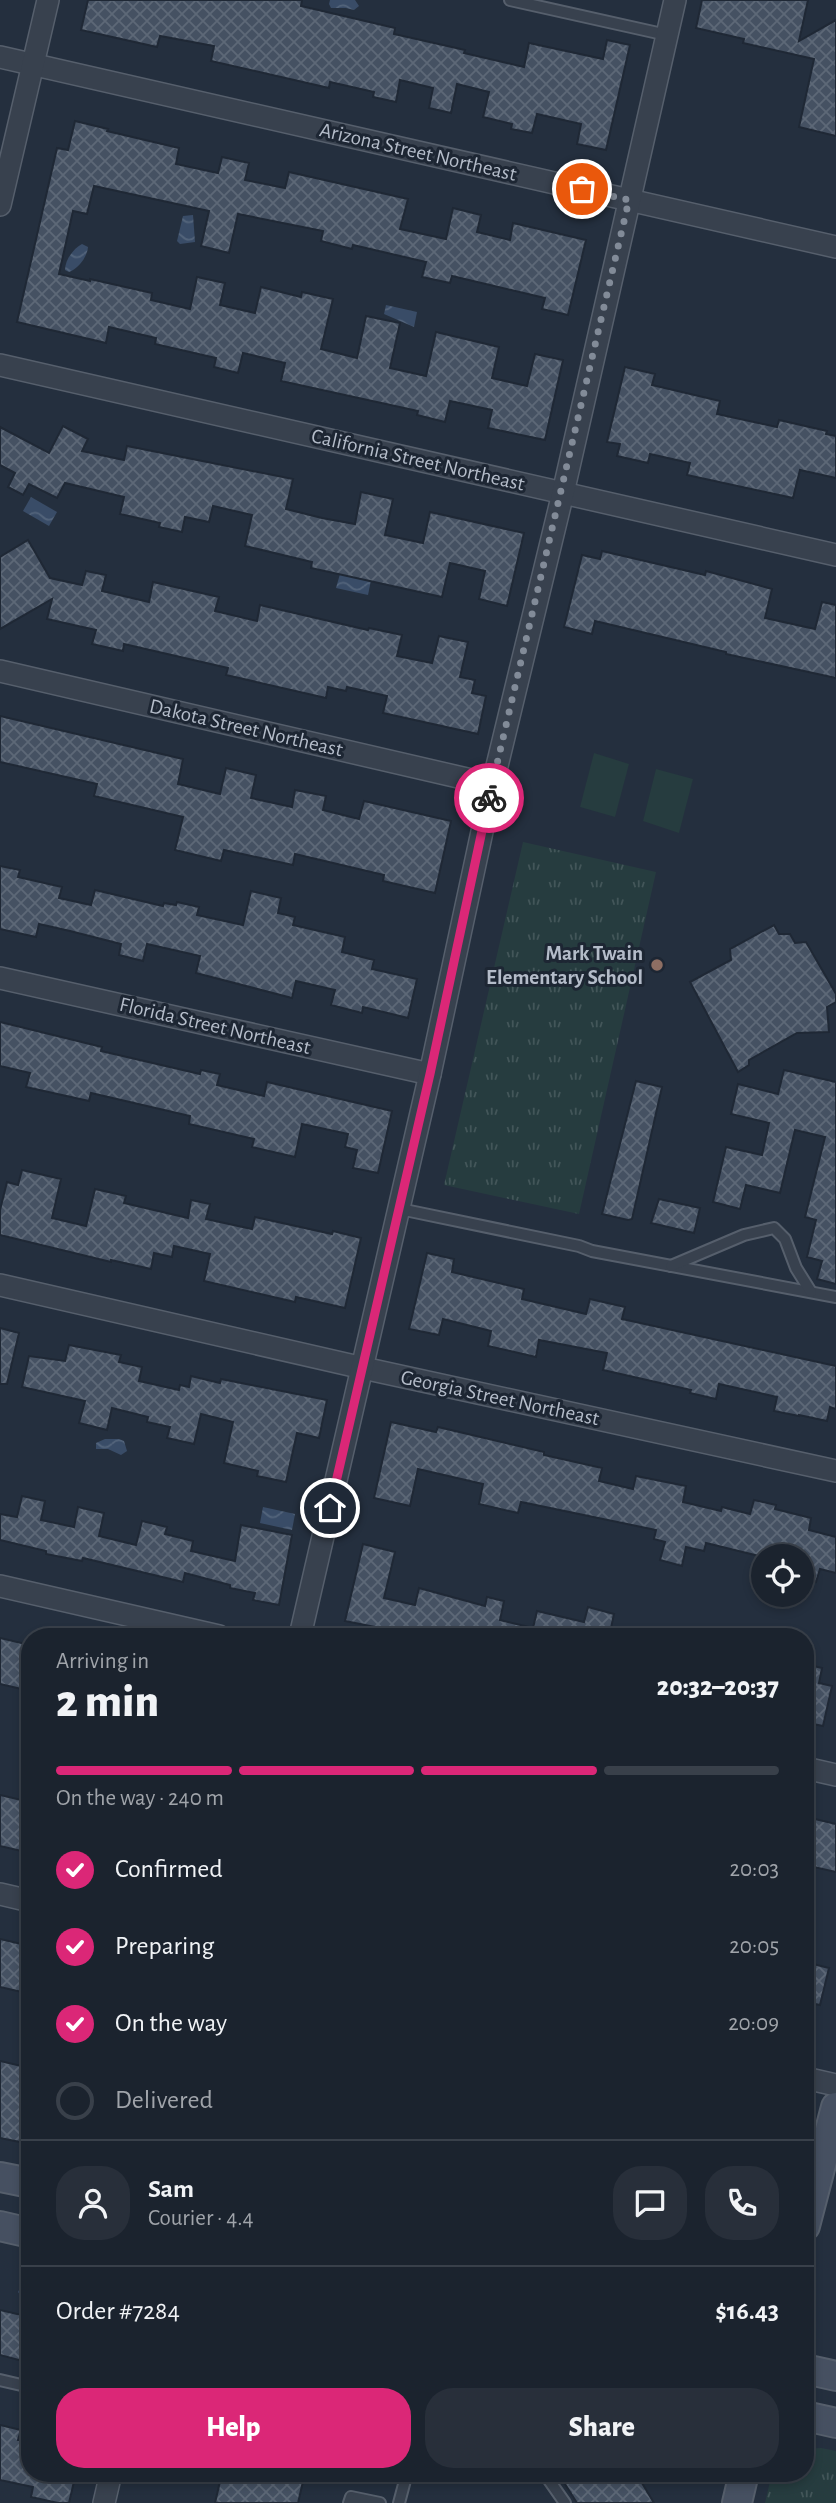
<!DOCTYPE html>
<meta charset="utf-8">
<style>
:root{--surface:#1b232e;--page:#282f3a;--text:#f1f3f6;--muted:#a0a4aa;--line:#39404a;--accent:#db2777}
body{margin:0;font-family:"Alegreya Sans",sans-serif;background:var(--page);color:var(--text);height:100vh;display:flex;flex-direction:column;font-size:26px;white-space:nowrap}
*{box-sizing:border-box;margin:0}
p{font-size:23px;color:var(--muted)}
.icon{flex:none;width:38px;height:38px;fill:none;stroke:currentColor;stroke-width:2;stroke-linecap:round;stroke-linejoin:round}
.map{position:relative;flex:1;overflow:hidden}
.side{position:absolute;left:21px;top:1628px;width:793px;height:854px;display:flex;flex-direction:column;background:var(--surface);border-radius:28px;box-shadow:0 4px 10px #0003,0 0 0 2px var(--line)}
.side>*{flex:none}
.fabs{position:absolute;left:751px;top:1544px;display:grid;gap:14px}
.fabs a{display:grid;place-items:center;width:63px;height:63px;border-radius:50%;background:var(--surface);box-shadow:0 4px 10px #0003,0 0 0 2px var(--line);font-size:35px}
.pin{position:absolute;display:grid;place-items:center;width:60px;height:60px;color:#fff;margin:-30px;border:4px solid #fff;border-radius:50%;box-shadow:0 2px 7px #0007}
.courier{position:absolute;display:grid;place-items:center;width:70px;height:70px;margin:-35px;border:5px solid #db2777;border-radius:50%;background:#fff;color:#222;box-shadow:0 2px 9px #0007}
.headline em{font-style:normal;font-weight:800}
.headline div{display:flex;flex-direction:column-reverse}
.headline{display:flex;align-items:center;justify-content:space-between;height:119px;padding:0 35px}
h1{font-size:46px;font-weight:800;line-height:52px}
.bar{display:grid;grid-template-columns:repeat(4,1fr);gap:10px 7px;align-content:center;height:84px;padding:0 35px}
.bar i{height:9px;border-radius:5px;background:var(--line)}
.bar .current{background:var(--accent)}
.bar p{grid-column:span 4}
.line{display:flex;align-items:center;gap:18px;padding:0 35px;border-top:2px solid var(--line)}
.line div{flex:1}
.round{display:grid;place-items:center;flex:none;width:74px;height:74px;border-radius:28px;background:var(--page)}
ol{padding:0 35px;list-style:none}
li{display:flex;align-items:center;gap:21px;height:77px}
li p{margin-inline-start:auto}
li .icon{padding:7px;border-radius:50%;background:var(--accent);color:#fff;stroke-width:4}
li:last-child{color:var(--muted)}
li i{width:38px;height:38px;border:4px solid var(--line);border-radius:50%}
.action{display:flex;gap:14px;margin-top:auto;padding:14px 35px}
.action a{flex:1;height:80px;border-radius:28px;background:var(--accent);color:#fff;font-size:28px;font-weight:800;line-height:80px;text-align:center}
.action a+a{background:var(--page);color:var(--text)}
.map>svg:first-child{display:block}
.grass{fill:url(#grass-tufts)}
.pitch{fill:#263c3f}
.water{fill:url(#water-waves)}
.building{fill:url(#building-cross-hatch);stroke:#1f2835;stroke-width:2}
.lines{fill:none;stroke-linecap:round;stroke-linejoin:round}
.lane-casing{stroke:#565f6c;stroke-width:14}
.street-casing{stroke:#565f6c;stroke-width:24}
.secondary-casing{stroke:#565f6c;stroke-width:32}
.lane{stroke:#38414e;stroke-width:10}
.street{stroke:#38414e;stroke-width:21}
.secondary{stroke:#465061;stroke-width:28}
.done{stroke:#828b98;stroke-width:7;stroke-dasharray:0 12.6}
.route{stroke:#db2777;stroke-width:9}
.education-dot{fill:#8d6e63;stroke:#1d2633;stroke-width:2.5}
.labels{text-anchor:middle;dominant-baseline:central;stroke-width:6;stroke-linejoin:round;paint-order:stroke}
.street-label{font-size:21px;fill:#b4bcc9;stroke:#1d2633}
.poi-label{font-size:21px;font-weight:bold;fill:#b4bcc9;stroke:#1d2633;text-anchor:end}
</style>
<div class="map">
<svg width="836" height="2503" viewBox="0 0 836 2503">
<defs>
<pattern id="grass-tufts" width="24" height="20" patternUnits="userSpaceOnUse" patternTransform="scale(1.75)"><rect width="24" height="20" fill="#263c3f"/><path d="M3 7l-1-3M5 7V3M7 7l1-3M15 17l-1-3M17 17v-4M19 17l1-3" fill="none" stroke="#435659"/></pattern>
<pattern id="water-waves" width="16" height="10" patternUnits="userSpaceOnUse" patternTransform="scale(1.75)"><rect width="16" height="10" fill="#394c67"/><path d="M0 5q4-4 8 0t8 0" fill="none" stroke="#53647b"/></pattern>
<pattern id="building-cross-hatch" width="8" height="8" patternUnits="userSpaceOnUse" patternTransform="scale(1.75)"><rect width="8" height="8" fill="#455162"/><path d="M0 0l8 8M0 8l8-8" fill="none" stroke="#5d6877"/></pattern>
</defs>
<rect width="100%" height="100%" fill="#242f3e"/>
<g class="grass">
<polygon points="523,842 656,872 579,1214 444,1185"/>
<polygon points="821,2448 836,2451 836,2503 765,2503 772,2473 805,2473 805,2449"/>
</g>
<g class="pitch">
<polygon points="594,753 629,764 615,817 580,807"/>
<polygon points="656,769 693,779 679,833 643,821"/>
</g>
<g class="water">
<polygon points="330,0 355,0 359,6 354,10 346,8 331,8 329,4"/>
<polygon points="193,215 195,242 180,244 177,241 183,216"/>
<path d="M 82,244 L 88,247 C 87,257 79,268 69,272 L 65,270 C 65,260 73,249 82,244 Z"/>
<polygon points="386,305 417,312 414,327 384,314"/>
<polygon points="31,497 57,512 49,526 23,511"/>
<polygon points="340,574 371,580 368,595 336,588"/>
<polygon points="105,1439 119,1439 124,1441 127,1451 121,1455 108,1449 96,1449 96,1443"/>
<polygon points="263,1507 295,1514 292,1530 260,1523"/>
<polygon points="30,2281 30,2308 24,2307 25,2301 18,2292 21,2286"/>
</g>
<g class="building">
<polygon points="88,0 302,0 301,6 395,28 394,34 465,50 464,53 524,67 529,43 603,59 607,40 630,45 606,150 577,144 581,124 537,114 532,133 511,129 512,124 483,117 489,92 457,84 451,113 429,108 433,88 400,80 396,102 373,97 374,92 330,82 329,88 211,61 214,46 160,36 157,47 81,30"/>
<polygon points="702,0 808,0 799,41 836,20 836,136 799,127 814,59 743,43 744,39 696,28"/>
<polygon points="75,121 108,129 107,131 179,148 176,164 218,173 222,157 249,163 245,180 285,188 289,172 408,199 400,229 432,236 446,239 453,208 481,215 477,232 510,240 513,223 586,240 568,315 542,309 545,298 452,276 450,283 422,277 426,262 353,245 352,249 321,241 323,231 238,214 229,253 201,246 209,211 94,186 87,214 73,211 59,274 90,281 90,279 152,293 151,300 190,309 197,277 225,283 220,305 255,313 261,287 301,297 302,292 333,299 321,349 357,358 366,316 400,323 390,368 426,376 436,332 499,347 492,378 527,386 535,354 563,360 545,440 488,428 492,410 450,401 445,422 417,415 418,411 281,381 285,363 243,353 238,373 214,367 216,358 155,344 156,338 109,327 106,343 17,322 57,148 68,150"/>
<polygon points="625,367 655,374 652,385 720,401 717,414 777,427 779,420 827,431 826,434 836,436 836,478 800,470 793,498 687,475 690,463 650,454 648,463 617,456 620,444 607,442"/>
<polygon points="63,426 88,439 82,451 124,460 127,446 293,479 286,509 322,518 355,524 361,492 393,499 385,535 423,543 430,512 524,533 507,606 479,599 485,571 450,563 442,597 311,568 312,562 245,546 252,515 213,506 209,522 185,517 182,532 159,527 160,523 120,514 124,497 65,483 57,498 29,484 23,495 8,487 15,473 0,465 0,427 49,453"/>
<polygon points="28,540 50,578 82,585 86,571 106,575 102,591 149,602 153,582 219,597 215,611 257,621 260,605 368,630 369,628 402,635 397,656 432,663 439,636 468,642 460,677 475,680 472,693 486,696 478,734 383,713 387,696 347,687 346,691 328,687 326,698 226,675 228,668 124,644 123,651 92,644 96,630 47,619 52,599 0,629 0,557"/>
<polygon points="602,551 705,575 706,571 772,589 765,618 815,629 822,602 836,605 836,678 726,654 726,652 595,621 592,634 564,627 582,555 600,559"/>
<polygon points="0,716 183,759 178,784 220,794 226,768 256,775 251,798 292,807 295,790 326,796 323,810 359,819 364,801 451,821 435,893 383,881 384,875 295,854 293,865 224,850 221,861 175,850 183,817 94,796 97,784 0,762"/>
<polygon points="0,866 20,870 18,877 62,887 59,898 91,905 95,890 163,906 164,903 176,905 177,902 199,907 197,915 243,925 251,891 281,898 278,913 295,917 293,925 345,937 342,952 374,960 372,969 417,979 408,1018 363,1007 362,1013 331,1005 335,990 296,981 292,998 196,973 200,956 147,944 143,961 119,955 121,944 70,931 39,924 36,937 0,929"/>
<polygon points="774,925 779,934 790,934 795,943 806,942 836,994 836,1002 827,1007 829,1032 797,1033 749,1060 749,1065 738,1072 690,982 731,960 730,949"/>
<polygon points="0,1022 102,1047 101,1051 200,1074 201,1070 220,1074 217,1085 264,1096 267,1082 392,1111 378,1173 353,1168 357,1150 345,1147 348,1134 302,1124 295,1157 252,1147 254,1139 189,1124 190,1116 91,1093 89,1101 26,1087 30,1073 0,1066"/>
<polygon points="784,1070 836,1082 836,1284 817,1279 822,1261 807,1257 816,1220 805,1217 825,1137 795,1130 780,1193 746,1185 740,1209 713,1202 726,1147 762,1155 769,1123 731,1114 738,1084 778,1094"/>
<polygon points="636,1081 662,1087 632,1219 628,1220 602,1214"/>
<polygon points="22,1170 61,1179 52,1218 86,1226 95,1189 126,1196 124,1203 188,1218 191,1200 210,1204 206,1219 252,1229 255,1217 332,1234 333,1231 361,1238 345,1308 296,1297 295,1302 204,1281 210,1254 174,1246 172,1257 154,1253 151,1269 111,1260 111,1262 0,1235 0,1210 7,1182 18,1185"/>
<polygon points="659,1199 700,1208 694,1233 651,1223"/>
<polygon points="427,1253 454,1259 452,1272 524,1289 522,1299 586,1314 590,1299 625,1307 622,1319 836,1366 836,1409 830,1407 827,1421 799,1415 799,1416 774,1411 777,1397 719,1384 716,1399 690,1393 691,1390 603,1370 607,1353 539,1340 536,1357 488,1346 491,1331 443,1319 439,1335 409,1329"/>
<polygon points="0,1328 19,1333 7,1384 0,1384"/>
<polygon points="69,1345 121,1355 119,1362 142,1367 139,1381 179,1390 180,1385 189,1387 191,1376 220,1383 221,1379 327,1400 319,1438 297,1433 286,1482 257,1476 258,1471 224,1463 233,1422 201,1414 194,1444 167,1438 170,1427 147,1422 148,1417 112,1408 107,1430 79,1423 85,1401 22,1387 29,1356 65,1361"/>
<polygon points="391,1422 436,1432 438,1427 544,1452 544,1455 602,1468 599,1481 633,1489 636,1476 686,1486 683,1502 721,1511 722,1507 750,1514 754,1500 776,1505 775,1509 811,1518 809,1530 836,1537 836,1573 820,1569 816,1582 802,1578 802,1556 759,1556 706,1543 704,1551 686,1547 682,1566 660,1560 665,1542 654,1539 656,1530 521,1502 518,1513 479,1504 483,1484 418,1469 410,1506 374,1498"/>
<polygon points="22,1496 45,1501 41,1520 74,1527 78,1507 104,1513 99,1536 136,1545 142,1521 167,1527 165,1534 193,1541 191,1551 235,1561 241,1525 292,1535 279,1605 253,1600 255,1593 230,1588 230,1585 185,1573 183,1582 83,1558 82,1561 46,1554 46,1551 0,1540 0,1514 17,1517"/>
<polygon points="363,1544 395,1552 384,1598 415,1605 419,1588 485,1606 487,1597 504,1601 500,1620 533,1628 537,1611 584,1622 588,1607 614,1614 611,1628 617,1630 616,1636 420,1636 345,1621"/>
<polygon points="0,1638 30,1645 30,1691 0,1684"/>
<polygon points="805,1664 822,1668 819,1683 832,1686 823,1726 808,1723 809,1715 805,1714"/>
<polygon points="0,1795 30,1802 30,1853 0,1846"/>
<polygon points="815,1819 836,1824 836,1872 805,1865"/>
<polygon points="0,1939 30,1946 30,1958 22,1992 0,1987"/>
<polygon points="805,1962 829,1968 820,2005 805,2002"/>
<polygon points="0,2061 30,2068 30,2099 20,2142 0,2138"/>
<polygon points="0,2310 30,2317 30,2363 0,2355"/>
<polygon points="0,2425 21,2430 18,2440 30,2443 30,2473 76,2473 69,2503 58,2503 31,2497 33,2487 0,2480"/>
<polygon points="222,2473 305,2473 298,2503 215,2503"/>
<polygon points="558,2473 636,2473 654,2503 577,2503"/>
</g>
<g class="lines">
<g class="lane-casing">
<g id="lane">
<polyline points="510,0 667,35"/>
<polyline points="400,1209 579,1246 592,1251 836,1297"/>
<polyline points="671,1266 744,1235 774,1228 785,1239 796,1268 811,1292"/>
<polyline points="0,2380 30,2387"/>
<polyline points="544,2473 565,2503"/>
<polyline points="349,2503 351,2497 380,2503"/>
<polyline points="399,2503 407,2473"/>
</g>
</g>
<g class="street-casing">
<g id="street">
<polyline points="0,57 836,247"/>
<polyline points="0,205 48,0"/>
<polyline points="0,365 836,555"/>
<polyline points="0,671 493,785"/>
<polyline points="0,978 430,1074"/>
<polyline points="0,1285 363,1368 836,1471"/>
<polyline points="0,1586 219,1636"/>
<polyline points="300,1636 430,1074 489,799 563,493 675,0"/>
<polyline points="805,1768 836,1775"/>
<polyline points="0,1894 30,1901"/>
<polyline points="805,2078 836,2085"/>
<polyline points="104,2503 111,2473"/>
</g>
</g>
<g class="secondary-casing">
<g id="secondary">
<polyline points="0,2177 30,2183"/>
<polyline points="0,2226 30,2233"/>
<polyline points="805,2226 836,2107"/>
<polyline points="805,2369 836,2376"/>
<polyline points="805,2416 836,2423"/>
<polyline points="737,2503 744,2473"/>
</g>
</g>
<use href="#lane" class="lane"/>
<use href="#street" class="street"/>
<use href="#secondary" class="secondary"/>
</g>
<g class="lines">
<polyline class="done" points="489,798 629,200 582,189"/>
<polyline class="route" points="330,1508 430,1074 489,798"/>
</g>
<circle class="education-dot" cx="657" cy="965" r="7"/>
<g class="labels">
<g class="street-label">
<text transform="translate(418 152) rotate(13)">Arizona Street Northeast</text>
<text transform="translate(418 460) rotate(13)">California Street Northeast</text>
<text transform="translate(246 728) rotate(13)">Dakota Street Northeast</text>
<text transform="translate(215 1026) rotate(13)">Florida Street Northeast</text>
<text transform="translate(500 1398) rotate(12)">Georgia Street Northeast</text>
</g>
<g class="poi-label">
<text x="643" y="953">Mark Twain<tspan x="643" dy="24">Elementary School</tspan></text>
</g>
</g>
</svg>
<div class="fabs">
<a><svg class="icon" aria-label="locate" viewBox="0 0 24 24"><circle cx="12" cy="12" r="6"/><path d="M12 2v4M12 18v4M2 12h4M18 12h4"/></svg></a>
</div>
<div class="pin" style="left:582px;top:189px;background:#ea580c"><svg class="icon" aria-label="bag" viewBox="0 0 24 24"><path d="M5 8h14l-1 12H6zM9 8a3 3 0 0 1 6 0"/></svg></div>
<div class="pin" style="left:330px;top:1508px;background:#1f2937"><svg class="icon" aria-label="home" viewBox="0 0 24 24"><path d="M3 11l9-7 9 7M6 9v11h12V9"/></svg></div>
<div class="courier" style="left:489px;top:798px"><svg class="icon" aria-label="bike" viewBox="0 0 24 24"><circle cx="6" cy="16" r="4"/><circle cx="18" cy="16" r="4"/><path d="M6 16l4-8h5l3 8M10 8l3 8H6M13 5h3"/></svg></div>
<section class="side">
<div class="headline"><div><h1>2 min</h1><p>Arriving in</p></div><em>20:32–20:37</em></div>
<div class="bar"><i class="current"></i><i class="current"></i><i class="current"></i><i></i><p>On the way · 240 m</p></div>
<ol>
<li><svg class="icon" aria-label="check" viewBox="0 0 24 24"><path d="M5 12l5 5 9-10"/></svg>Confirmed<p>20:03</p></li>
<li><svg class="icon" aria-label="check" viewBox="0 0 24 24"><path d="M5 12l5 5 9-10"/></svg>Preparing<p>20:05</p></li>
<li><svg class="icon" aria-label="check" viewBox="0 0 24 24"><path d="M5 12l5 5 9-10"/></svg>On the way<p>20:09</p></li>
<li><i></i>Delivered</li>
</ol>
<div class="line" style="height:126px"><a class="round"><svg class="icon" aria-label="person" viewBox="0 0 24 24"><circle cx="12" cy="8" r="4"/><path d="M4 21q1-7 8-7t8 7"/></svg></a><div><b>Sam</b><p>Courier · 4.4</p></div><a class="round"><svg class="icon" aria-label="chat" viewBox="0 0 24 24"><path d="M4 5h16v11H9l-5 4z"/></svg></a><a class="round"><svg class="icon" aria-label="phone" viewBox="0 0 24 24"><path d="M5 4h4l2 5-3 2q2 4 5 5l2-3 5 2v4C11 20 4 13 5 4z"/></svg></a></div>
<div class="line" style="height:91px"><div>Order #7284</div><b>$16.43</b></div>
<div class="action"><a>Help</a><a>Share</a></div>
</section>
</div>
